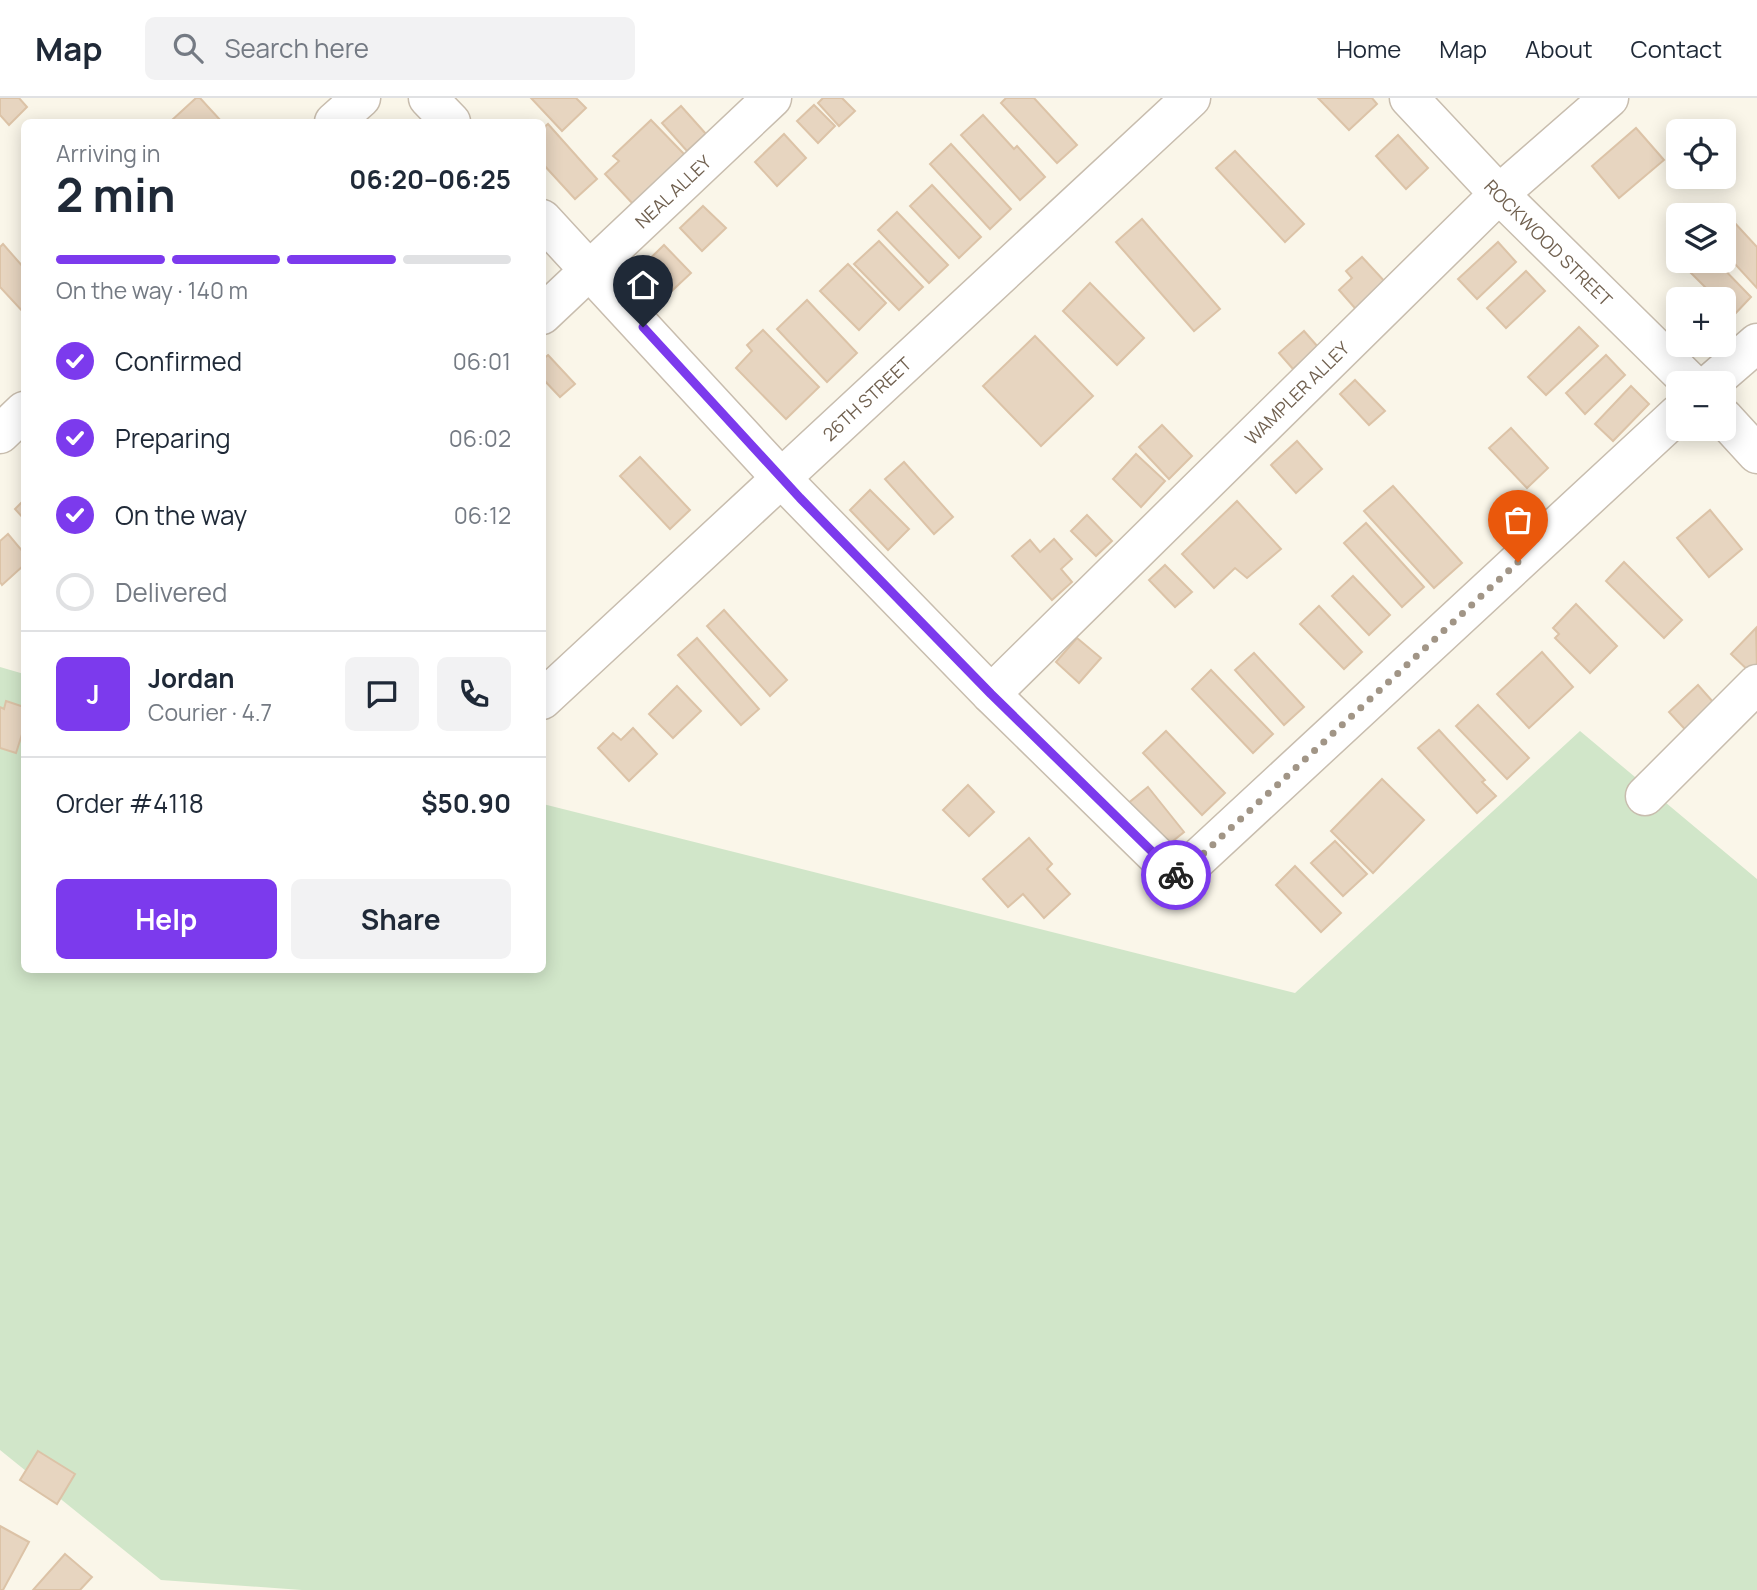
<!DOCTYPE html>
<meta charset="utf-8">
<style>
:root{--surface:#fff;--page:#f2f2f3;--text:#1f2937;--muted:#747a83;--line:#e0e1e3;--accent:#7c3aed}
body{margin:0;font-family:Manrope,sans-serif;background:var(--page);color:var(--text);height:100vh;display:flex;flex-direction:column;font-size:26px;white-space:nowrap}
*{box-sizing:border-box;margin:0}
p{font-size:23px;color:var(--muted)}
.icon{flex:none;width:38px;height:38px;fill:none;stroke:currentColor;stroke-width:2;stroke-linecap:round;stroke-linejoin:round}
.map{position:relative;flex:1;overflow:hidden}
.side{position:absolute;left:21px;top:21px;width:525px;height:854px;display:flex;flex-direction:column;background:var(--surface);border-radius:10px;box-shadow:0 4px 18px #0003}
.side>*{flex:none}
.tools{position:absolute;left:1666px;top:21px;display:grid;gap:14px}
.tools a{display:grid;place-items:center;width:70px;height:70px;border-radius:10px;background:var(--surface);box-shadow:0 4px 18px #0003;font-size:35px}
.pin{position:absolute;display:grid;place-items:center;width:60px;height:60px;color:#fff;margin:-72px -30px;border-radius:50% 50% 50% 0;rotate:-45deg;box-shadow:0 0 7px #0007}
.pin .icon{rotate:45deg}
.courier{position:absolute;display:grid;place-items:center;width:70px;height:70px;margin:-35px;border:5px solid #7c3aed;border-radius:50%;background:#fff;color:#222;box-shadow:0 2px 9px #0007}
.headline em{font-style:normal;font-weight:700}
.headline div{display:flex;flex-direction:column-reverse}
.headline{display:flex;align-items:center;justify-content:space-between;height:119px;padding:0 35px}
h1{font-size:46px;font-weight:700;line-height:52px}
.bar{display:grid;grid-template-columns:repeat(4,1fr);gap:10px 7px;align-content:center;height:84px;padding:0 35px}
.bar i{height:9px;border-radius:5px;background:var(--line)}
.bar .selected{background:var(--accent)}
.bar p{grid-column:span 4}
.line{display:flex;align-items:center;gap:18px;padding:0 35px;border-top:2px solid var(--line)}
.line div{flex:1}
.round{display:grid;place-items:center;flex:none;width:74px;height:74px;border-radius:10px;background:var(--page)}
ol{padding:0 35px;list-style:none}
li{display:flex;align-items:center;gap:21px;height:77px}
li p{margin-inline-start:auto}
li .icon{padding:7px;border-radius:50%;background:var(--accent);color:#fff;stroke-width:4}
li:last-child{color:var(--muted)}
li i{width:38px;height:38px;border:4px solid var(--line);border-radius:50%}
.cta{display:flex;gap:14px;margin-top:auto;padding:14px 35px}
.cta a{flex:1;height:80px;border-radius:10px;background:var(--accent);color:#fff;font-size:28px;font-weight:700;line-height:80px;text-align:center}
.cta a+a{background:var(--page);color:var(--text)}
header{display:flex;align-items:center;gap:42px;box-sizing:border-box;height:98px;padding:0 35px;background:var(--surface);border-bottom:2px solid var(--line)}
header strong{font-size:33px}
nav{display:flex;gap:38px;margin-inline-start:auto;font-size:24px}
.search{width:490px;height:63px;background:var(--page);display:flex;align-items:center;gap:18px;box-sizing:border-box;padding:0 24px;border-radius:10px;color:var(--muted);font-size:26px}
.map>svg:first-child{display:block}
.green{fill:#d1e6c9}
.building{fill:#e7d5c0;stroke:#dcc3a7;stroke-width:2}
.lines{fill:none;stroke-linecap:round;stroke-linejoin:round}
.minor-casing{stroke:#c8bdae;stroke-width:41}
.minor{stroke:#fff;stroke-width:38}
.done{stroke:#a19586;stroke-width:7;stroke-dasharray:0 12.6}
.route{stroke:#7c3aed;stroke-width:9}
.labels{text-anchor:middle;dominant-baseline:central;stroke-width:6;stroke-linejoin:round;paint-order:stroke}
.street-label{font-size:18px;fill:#716150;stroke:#fdf9ef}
</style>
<header>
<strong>Map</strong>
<div class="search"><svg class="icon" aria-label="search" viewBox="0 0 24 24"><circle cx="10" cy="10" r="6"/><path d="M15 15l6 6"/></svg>Search here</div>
<nav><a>Home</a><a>Map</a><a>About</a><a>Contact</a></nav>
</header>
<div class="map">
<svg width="1757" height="1492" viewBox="0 0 1757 1492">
<rect width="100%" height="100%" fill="#faf6e9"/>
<polygon class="green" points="0,569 24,576 24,872 542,872 543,706 1295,895 1580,633 1757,781 1757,1492 302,1492 161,1482 0,1352"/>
<g class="building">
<polygon points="0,0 19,0 27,9 9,27 0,17"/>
<polygon points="196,0 200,0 222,24 174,24 172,22"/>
<polygon points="531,0 576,0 586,10 562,33"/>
<polygon points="823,0 842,0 855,13 839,28 818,5"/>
<polygon points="1006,0 1034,0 1077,47 1057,65 1001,5"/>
<polygon points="1318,0 1372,0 1377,6 1349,32"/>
<polygon points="814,7 835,28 818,45 797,23"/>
<polygon points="681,8 706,36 687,53 662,25"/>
<polygon points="983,17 1014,51 1017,48 1045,79 1020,102 961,37"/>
<polygon points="651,22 685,57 633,106 605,76 619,63 613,58"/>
<polygon points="548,26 597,81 575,101 542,65 542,31"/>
<polygon points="1636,30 1664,62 1619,100 1592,68"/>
<polygon points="784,36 806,60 777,88 755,64"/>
<polygon points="1398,37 1428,70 1406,91 1376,58"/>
<polygon points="951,46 1011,111 990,131 930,66"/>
<polygon points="1235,53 1304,126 1285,144 1216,70"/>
<polygon points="932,87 981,139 959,160 910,108"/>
<polygon points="703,108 726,130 702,153 680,130"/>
<polygon points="1720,109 1757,149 1757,190 1724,154 1724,117 1712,117"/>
<polygon points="897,114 948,167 929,185 878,132"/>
<polygon points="1142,121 1220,211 1194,233 1116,144"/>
<polygon points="1678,140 1678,162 1668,151"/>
<polygon points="879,143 923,189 899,212 854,166"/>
<polygon points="1498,144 1516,164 1477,201 1458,181"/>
<polygon points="3,146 24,170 24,215 0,189 0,149"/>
<polygon points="664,147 691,175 660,204 634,176"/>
<polygon points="1362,159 1388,187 1361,217 1339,192 1352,180 1346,173"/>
<polygon points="1679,163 1716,163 1751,199 1733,218 1724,208 1724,201 1717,201"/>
<polygon points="848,166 886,205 859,232 820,193"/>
<polygon points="1526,173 1545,193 1506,230 1487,210"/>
<polygon points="1090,185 1144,240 1117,267 1063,213"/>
<polygon points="807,202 857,255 827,284 777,231"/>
<polygon points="1579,229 1598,248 1546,297 1528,279"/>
<polygon points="763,232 819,289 786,321 736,270 752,253 747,247"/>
<polygon points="1304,233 1318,249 1293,271 1279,255"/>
<polygon points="1035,238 1093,298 1041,348 983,288"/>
<polygon points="548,257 575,286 560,299 542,280 542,262"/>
<polygon points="1606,257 1625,277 1585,316 1566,295"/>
<polygon points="1355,282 1385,313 1369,327 1340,296"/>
<polygon points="1631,288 1649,306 1613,343 1595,326"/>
<polygon points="1162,327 1192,358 1169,381 1139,349"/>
<polygon points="1511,330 1548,370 1527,390 1489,350"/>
<polygon points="1297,343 1322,371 1296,395 1271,367"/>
<polygon points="1136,356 1165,383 1141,409 1113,381"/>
<polygon points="640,359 690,412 670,431 620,378"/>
<polygon points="904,364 953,419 934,436 885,381"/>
<polygon points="1393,388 1462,465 1434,490 1364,413"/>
<polygon points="870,392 909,431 888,452 850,412"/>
<polygon points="24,402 24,421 15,411"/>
<polygon points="1237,403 1281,451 1247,480 1235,470 1214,490 1182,456"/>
<polygon points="1710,412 1742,451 1709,479 1677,440"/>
<polygon points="1087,417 1112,443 1096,458 1071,433"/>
<polygon points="1366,425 1424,489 1402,509 1344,445"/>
<polygon points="8,436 24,455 24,467 2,487 0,484 0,443"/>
<polygon points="1054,441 1072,461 1061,471 1072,484 1052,502 1012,458 1030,442 1040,454"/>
<polygon points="1624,464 1682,522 1664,540 1606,483"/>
<polygon points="1165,467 1192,494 1175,509 1149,482"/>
<polygon points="1353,478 1390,517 1369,537 1332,498"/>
<polygon points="1576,506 1617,548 1590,575 1555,540 1559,536 1553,530"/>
<polygon points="1319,508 1362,554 1344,571 1300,526"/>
<polygon points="724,512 787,582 770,598 707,528"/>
<polygon points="1756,530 1757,573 1753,577 1731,556"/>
<polygon points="697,540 759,611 741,627 678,557"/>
<polygon points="1077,540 1101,560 1079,585 1056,564"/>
<polygon points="1542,554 1573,589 1529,630 1497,596"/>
<polygon points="1254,555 1304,609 1284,627 1235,572"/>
<polygon points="1211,572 1273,636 1253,655 1192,591"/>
<polygon points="1698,587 1721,613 1693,640 1669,614"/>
<polygon points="677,588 701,613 673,640 649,616"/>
<polygon points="6,603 24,609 24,630 16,655 0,650 0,609 4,611"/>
<polygon points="1478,607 1529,660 1507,681 1456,628"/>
<polygon points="633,630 657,656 629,683 598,650 613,635 621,642"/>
<polygon points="1439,632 1485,682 1482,684 1496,698 1477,715 1418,650"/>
<polygon points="1166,633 1225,695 1202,717 1143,655"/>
<polygon points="1382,681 1424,722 1373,775 1331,733"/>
<polygon points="968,687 994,714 969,738 943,712"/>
<polygon points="1148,689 1184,734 1163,751 1126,707"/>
<polygon points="1029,740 1052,766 1047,771 1070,796 1044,820 1023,796 1008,809 983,781"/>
<polygon points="1335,743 1367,776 1343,798 1311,765"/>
<polygon points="1295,768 1341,815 1321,834 1276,787"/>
<polygon points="38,1353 75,1376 57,1406 20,1382"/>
<polygon points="0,1428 29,1444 3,1492 0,1492"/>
<polygon points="65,1456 92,1479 80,1492 33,1492"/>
</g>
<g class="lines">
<g class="minor-casing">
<g id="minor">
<polyline points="428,0 451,24"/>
<path id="s1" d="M 1409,0 L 1499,96 L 1691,285"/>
<polyline points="334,24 361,0"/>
<polyline points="542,121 781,380 991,596 1178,779 1678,316"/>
<path id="s2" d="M 542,217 L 772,0"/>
<polyline points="1711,285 1757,245"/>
<polyline points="1724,320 1757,356"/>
<polyline points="0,336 24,313"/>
<path id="s3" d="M 991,596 L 1499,96 L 1609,0"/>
<path id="s4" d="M 542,602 L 1191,0"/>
<polyline points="1645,698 1757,586"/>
</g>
</g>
<use href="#minor" class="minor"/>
</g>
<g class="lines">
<polyline class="done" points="1176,777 1178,779 1518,464"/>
<polyline class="route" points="643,229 800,400 991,596 1176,777"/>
</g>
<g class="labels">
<g class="street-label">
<text stroke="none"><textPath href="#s2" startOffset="180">NEAL ALLEY</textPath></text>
<text stroke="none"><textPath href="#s1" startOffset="201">ROCKWOOD STREET</textPath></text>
<text stroke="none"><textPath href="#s3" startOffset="429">WAMPLER ALLEY</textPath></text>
<text stroke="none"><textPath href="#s4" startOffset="443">26TH STREET</textPath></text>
</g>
</g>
</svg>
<div class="tools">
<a><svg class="icon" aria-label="locate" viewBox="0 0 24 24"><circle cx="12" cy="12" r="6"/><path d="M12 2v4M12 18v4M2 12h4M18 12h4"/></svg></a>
<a><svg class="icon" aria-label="layers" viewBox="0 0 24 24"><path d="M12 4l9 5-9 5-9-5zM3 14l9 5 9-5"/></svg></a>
<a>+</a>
<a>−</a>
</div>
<div class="pin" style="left:1518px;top:464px;background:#ea580c"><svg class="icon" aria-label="bag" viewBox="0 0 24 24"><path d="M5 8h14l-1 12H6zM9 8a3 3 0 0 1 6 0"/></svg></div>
<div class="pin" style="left:643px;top:229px;background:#1f2937"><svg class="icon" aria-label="home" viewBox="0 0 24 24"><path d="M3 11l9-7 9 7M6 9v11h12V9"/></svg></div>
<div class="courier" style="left:1176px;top:777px"><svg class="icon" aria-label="bike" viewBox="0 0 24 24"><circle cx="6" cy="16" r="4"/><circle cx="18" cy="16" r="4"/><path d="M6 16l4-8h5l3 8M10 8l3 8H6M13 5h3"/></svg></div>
<section class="side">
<div class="headline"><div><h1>2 min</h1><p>Arriving in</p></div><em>06:20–06:25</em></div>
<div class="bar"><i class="selected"></i><i class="selected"></i><i class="selected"></i><i></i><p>On the way · 140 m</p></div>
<ol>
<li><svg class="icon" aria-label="check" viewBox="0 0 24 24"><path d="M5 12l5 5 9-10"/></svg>Confirmed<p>06:01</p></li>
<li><svg class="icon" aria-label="check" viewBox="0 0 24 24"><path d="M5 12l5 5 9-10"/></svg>Preparing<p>06:02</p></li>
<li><svg class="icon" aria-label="check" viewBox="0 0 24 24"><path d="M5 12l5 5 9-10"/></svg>On the way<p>06:12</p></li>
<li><i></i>Delivered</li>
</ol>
<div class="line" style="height:126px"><b class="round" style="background:var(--accent);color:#fff">J</b><div><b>Jordan</b><p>Courier · 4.7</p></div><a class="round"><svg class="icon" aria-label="chat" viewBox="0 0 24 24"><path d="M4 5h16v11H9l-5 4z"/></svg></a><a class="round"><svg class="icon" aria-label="phone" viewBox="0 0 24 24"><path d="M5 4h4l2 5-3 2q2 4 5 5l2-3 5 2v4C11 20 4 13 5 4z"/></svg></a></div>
<div class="line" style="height:91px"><div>Order #4118</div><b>$50.90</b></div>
<div class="cta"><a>Help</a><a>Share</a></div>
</section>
</div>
